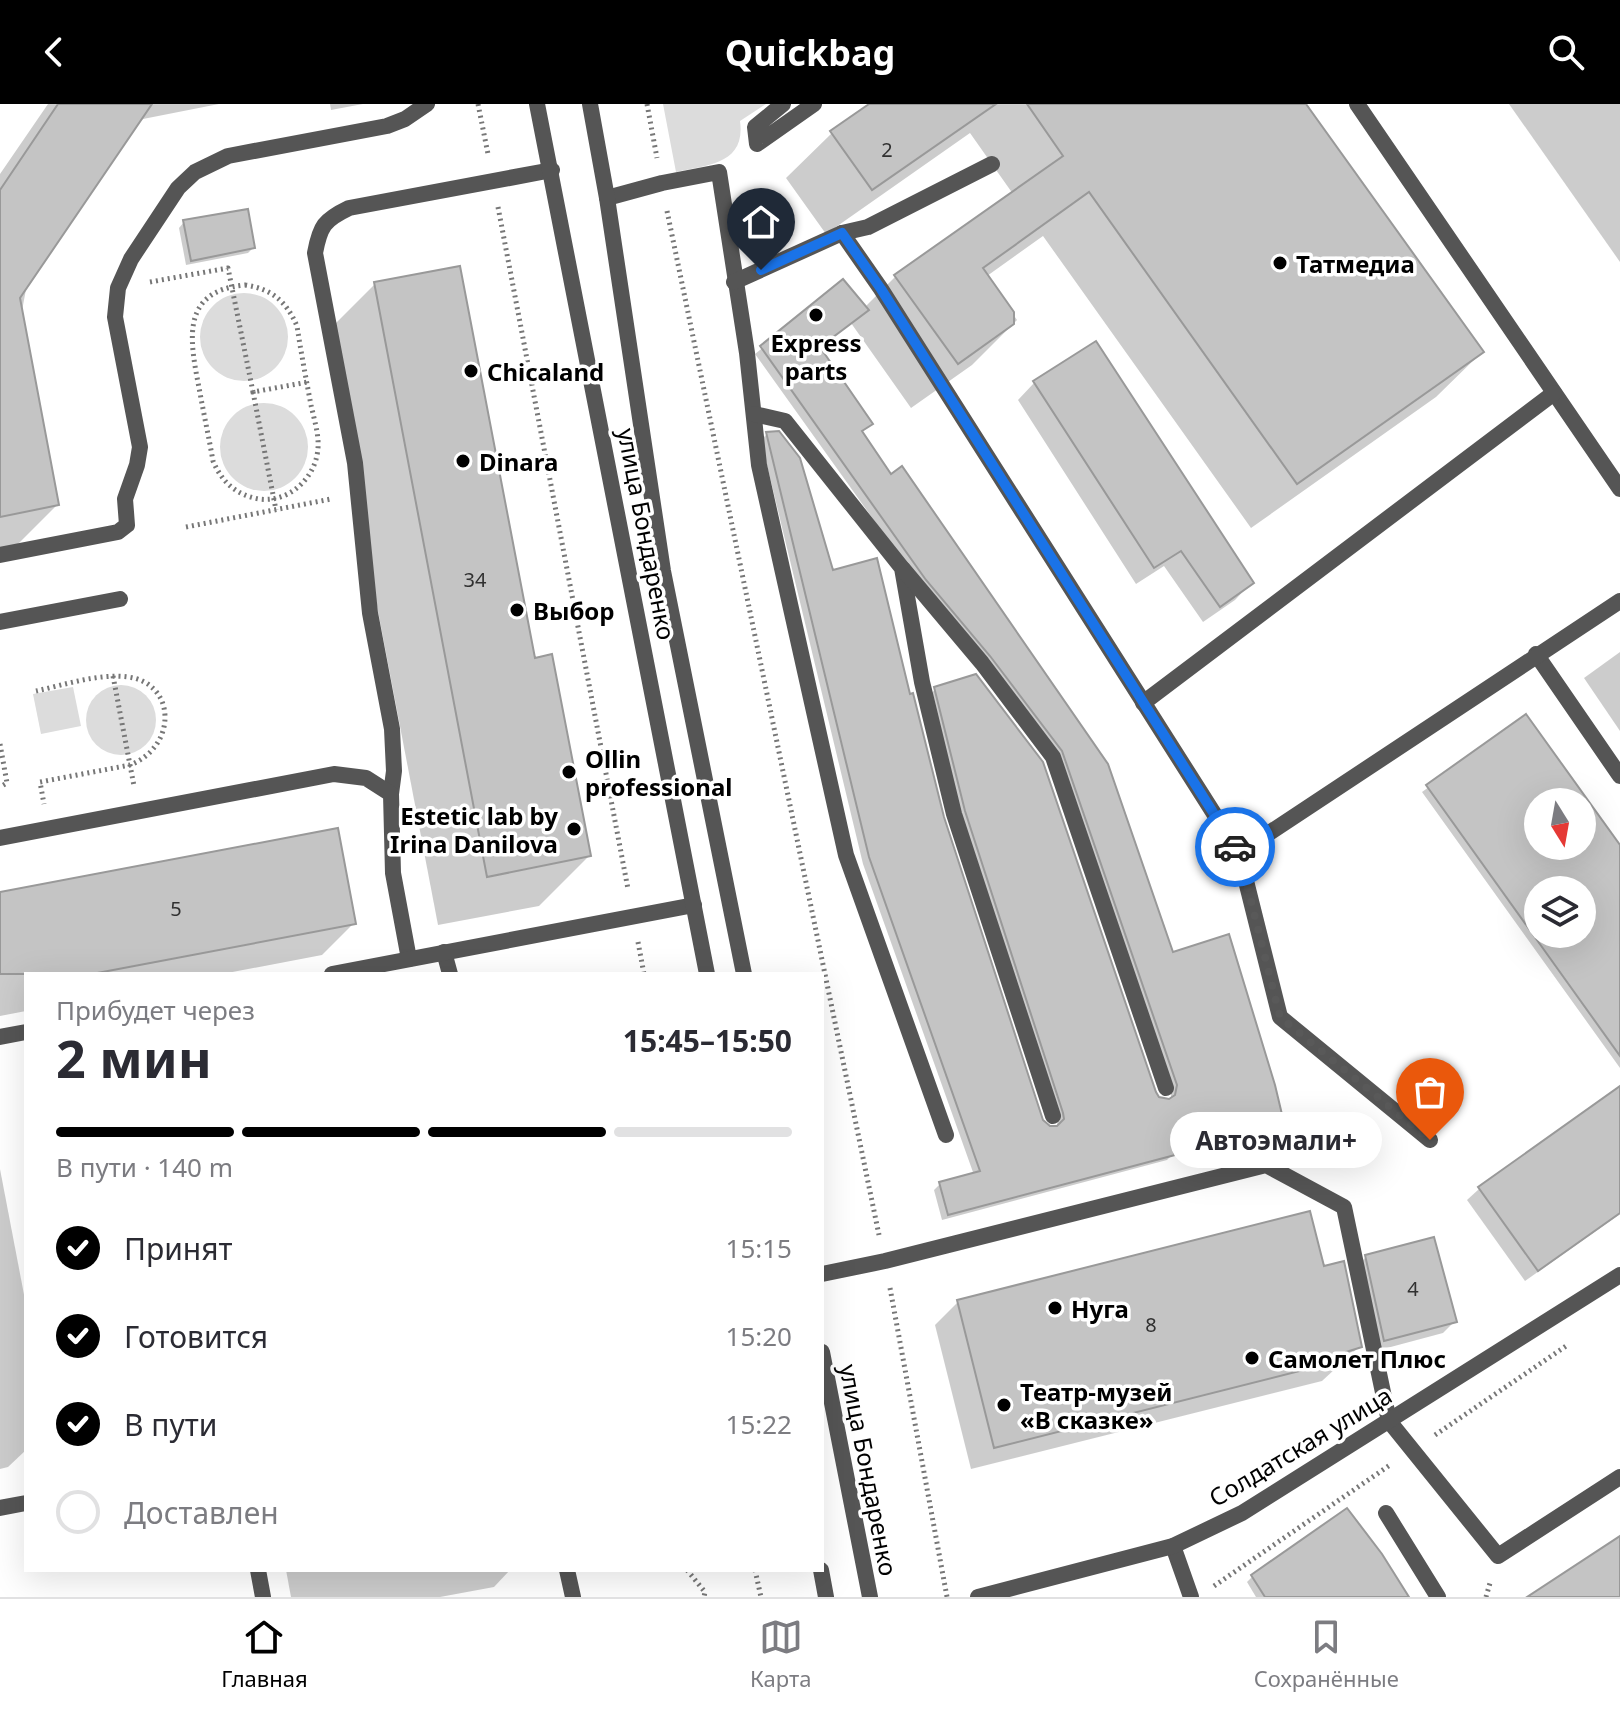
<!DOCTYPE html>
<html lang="ru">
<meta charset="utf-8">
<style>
:root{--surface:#fff;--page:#f7f7f7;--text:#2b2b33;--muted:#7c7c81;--line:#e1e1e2;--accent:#000}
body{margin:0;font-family:"Noto Sans",sans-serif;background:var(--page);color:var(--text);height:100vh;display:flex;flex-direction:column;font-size:30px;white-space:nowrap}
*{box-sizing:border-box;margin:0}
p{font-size:26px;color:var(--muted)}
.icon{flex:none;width:44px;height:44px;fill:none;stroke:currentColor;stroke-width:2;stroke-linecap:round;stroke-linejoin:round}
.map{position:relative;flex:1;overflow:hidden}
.sheet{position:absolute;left:24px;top:868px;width:800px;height:600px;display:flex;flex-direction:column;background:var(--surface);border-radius:0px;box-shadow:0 8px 32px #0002}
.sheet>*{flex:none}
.needle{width:52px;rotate:169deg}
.controls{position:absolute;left:1524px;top:684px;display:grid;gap:16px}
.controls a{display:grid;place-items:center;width:72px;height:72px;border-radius:50%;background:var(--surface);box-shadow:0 8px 32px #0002;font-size:40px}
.pin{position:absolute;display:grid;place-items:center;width:68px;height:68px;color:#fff;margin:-82px -34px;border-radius:50% 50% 50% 0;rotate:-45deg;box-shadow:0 0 8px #0007}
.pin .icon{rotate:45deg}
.courier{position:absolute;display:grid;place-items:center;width:80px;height:80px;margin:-40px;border:6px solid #1a73e8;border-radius:50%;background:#fff;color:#222;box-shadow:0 2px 10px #0007}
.bubble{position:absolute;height:56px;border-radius:28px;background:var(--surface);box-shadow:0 8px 32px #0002;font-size:26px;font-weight:700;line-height:56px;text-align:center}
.head em{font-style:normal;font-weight:700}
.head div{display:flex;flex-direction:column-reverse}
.head{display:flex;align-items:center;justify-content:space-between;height:136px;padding:0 32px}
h1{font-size:52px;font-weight:700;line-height:60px}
.bar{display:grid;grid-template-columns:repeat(4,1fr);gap:12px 8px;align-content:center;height:96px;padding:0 32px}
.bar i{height:10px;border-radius:6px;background:var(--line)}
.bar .current{background:var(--accent)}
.bar p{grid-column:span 4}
ol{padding:0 32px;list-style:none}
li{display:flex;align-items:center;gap:24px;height:88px}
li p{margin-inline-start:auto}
li .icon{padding:8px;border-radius:50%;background:var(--accent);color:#fff;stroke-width:4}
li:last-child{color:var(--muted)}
li i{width:44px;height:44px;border:4px solid var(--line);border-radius:50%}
header{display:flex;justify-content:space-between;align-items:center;height:104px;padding:0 32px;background:var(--accent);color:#fff;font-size:36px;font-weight:700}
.tab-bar{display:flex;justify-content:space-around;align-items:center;height:112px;border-top:2px solid var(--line);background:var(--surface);font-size:22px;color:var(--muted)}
.tab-bar a{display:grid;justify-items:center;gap:4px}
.tab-bar .current{color:var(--accent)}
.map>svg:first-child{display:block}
.green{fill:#dcdcdc}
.shadow{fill:#0003;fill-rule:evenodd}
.building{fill:#c4c4c4;stroke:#999;stroke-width:2;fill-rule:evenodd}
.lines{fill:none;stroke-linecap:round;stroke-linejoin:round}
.path{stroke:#777;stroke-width:5;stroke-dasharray:2 4;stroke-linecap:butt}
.service{stroke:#555;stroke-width:16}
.minor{stroke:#555;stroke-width:16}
.tertiary{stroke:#555;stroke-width:16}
.done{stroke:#595959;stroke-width:8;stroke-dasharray:0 14.4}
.route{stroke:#1a73e8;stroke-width:10}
.poi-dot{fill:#000;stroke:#fff;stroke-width:3}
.labels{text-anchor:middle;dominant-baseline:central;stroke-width:7;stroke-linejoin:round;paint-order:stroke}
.number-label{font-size:20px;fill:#313131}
.poi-label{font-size:24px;font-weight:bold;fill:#000;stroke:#fff;text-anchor:start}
.street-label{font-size:24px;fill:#000;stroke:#fff}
</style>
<header><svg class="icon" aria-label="back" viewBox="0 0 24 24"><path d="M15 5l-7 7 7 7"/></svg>Quickbag<svg class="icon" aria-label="search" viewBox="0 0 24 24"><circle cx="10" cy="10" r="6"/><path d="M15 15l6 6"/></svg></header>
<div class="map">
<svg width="1620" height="1493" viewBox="0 0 1620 1493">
<rect width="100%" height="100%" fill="#fff"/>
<g class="green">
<path d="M 663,0 L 766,0 L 740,17 C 746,60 708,61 676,68 Z"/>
<circle cx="244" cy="233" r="44"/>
<circle cx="264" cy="343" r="44"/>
<circle cx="121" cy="616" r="35"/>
<polygon points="73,583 81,622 41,630 33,590"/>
</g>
<g class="shadow">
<polygon points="48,0 219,0 143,15 137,18 27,180 21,212 57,401 16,442 0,445 0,70"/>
<polygon points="330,0 363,0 331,6"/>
<polygon points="872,0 1304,0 1482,248 1436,293 1251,424 1043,132 987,172 1017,216 972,261 911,304 851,219 818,244 860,328 1105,659 1172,851 1283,1023 1276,1029 1171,1052 1167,1056 942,1116 934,1086 940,1080 974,1071 863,760 761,336 767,330 942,714 1045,1022 1056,1025 1058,1016 959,714 929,591 936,585 1154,989 1162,997 1171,996 1171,987 1056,653 921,482 755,250 843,178 864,204 896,172 1013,90 970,29 826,130 786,74 832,29"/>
<polygon points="1509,0 1620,0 1620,158"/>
<polygon points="184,118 253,144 248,149 186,161 179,124"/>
<polygon points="375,180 533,556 589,752 539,802 438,821 325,230"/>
<polygon points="1034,279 1251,479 1235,496 1203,518 1164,462 1136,480 1018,296"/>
<polygon points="1620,548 1620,627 1584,574"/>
<path d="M 1526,613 L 1620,745 L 1620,964 L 1422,688 ZM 1538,698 L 1582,698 L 1582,742 L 1538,742 ZM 1538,786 L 1582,786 L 1582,830 L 1538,830 Z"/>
<polygon points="0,790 354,819 322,851 222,870 26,870 26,907 0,912"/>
<polygon points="1596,1002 1620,1036 1620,1110 1525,1177 1467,1096 1479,1085"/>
<polygon points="0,1065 26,1201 26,1346 8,1363 0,1365"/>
<polygon points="1366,1153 1455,1217 1443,1229 1372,1248 1355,1164"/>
<polygon points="1322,1164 1360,1242 1322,1277 971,1365 935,1221 958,1198"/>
<polygon points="286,1466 510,1466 494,1483 440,1493 291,1493"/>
<polygon points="1252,1473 1407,1493 1256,1493 1247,1478"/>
</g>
<g class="building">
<polygon points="58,0 152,0 20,194 59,401 0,413 0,86"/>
<polygon points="869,0 996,0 872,86 830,27"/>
<polygon points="1027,0 1306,0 1484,248 1297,380 1089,88 983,164 1014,208 1014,220 958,260 894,171 1063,52"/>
<polygon points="248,105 255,144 191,157 183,116"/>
<polygon points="460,162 535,554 552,550 591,752 487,773 374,178"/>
<polygon points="843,175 869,206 820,243 873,320 862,327 891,370 902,362 1108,660 1173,848 1229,830 1275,981 1285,1023 1174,1048 1175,1051 948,1111 939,1078 980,1067 869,753 766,328 779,327 800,354 833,466 877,454 910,590 913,589 944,713 1043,1016 1050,1022 1057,1022 1064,1015 1063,1009 965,707 934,583 976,570 1043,658 1156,988 1159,993 1169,995 1175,991 1177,981 1062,647 990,552 926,476 760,242"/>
<polygon points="1096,237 1254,479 1220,503 1181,447 1154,464 1033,277"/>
<path d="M 1526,610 L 1620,741 L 1620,952 L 1426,681 ZM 1538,698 L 1582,698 L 1582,742 L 1538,742 ZM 1538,786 L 1582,786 L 1582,830 L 1538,830 Z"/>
<polygon points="338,724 356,820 92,870 0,870 0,788"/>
<polygon points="1620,982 1620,1109 1538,1167 1478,1083"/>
<polygon points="1310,1107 1324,1162 1344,1157 1362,1243 1346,1248 1347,1255 994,1344 957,1196"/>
<polygon points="1434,1133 1457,1218 1384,1237 1365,1151"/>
<polygon points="1347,1404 1382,1450 1409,1493 1265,1493 1251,1471"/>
<polygon points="1620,1432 1620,1493 1527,1493"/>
</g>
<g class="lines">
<g class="path">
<polyline points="478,0 488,50"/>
<polyline points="647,0 657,54"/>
<polyline points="498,103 628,785"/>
<polyline points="667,107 879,1131"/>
<polyline points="150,178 228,164 253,288 308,278"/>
<path d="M 245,181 C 272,185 286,197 297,222 C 301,248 306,275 311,301 C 314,315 319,330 318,344 C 316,374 289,399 259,395 C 236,391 222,378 213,357 C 209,334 204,311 200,289 C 191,241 177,187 245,181 Z"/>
<polyline points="253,288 276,406"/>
<polyline points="186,423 331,395"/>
<polyline points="113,572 134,682"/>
<path d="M 36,587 C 64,581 99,569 128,573 C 176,579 178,642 130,661 L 40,678 L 44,700"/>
<polyline points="0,640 7,679 0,683"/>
<polyline points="638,838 644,870"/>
<polyline points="890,1184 947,1493"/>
<polyline points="1435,1331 1569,1240"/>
<polyline points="687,1466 705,1488 704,1493"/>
<polyline points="755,1466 761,1493"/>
<polyline points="1214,1482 1390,1361"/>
<polyline points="1486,1493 1490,1479"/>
</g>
<g class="service">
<polyline points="783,0 755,23 757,40 814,0"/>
<polyline points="1357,0 1620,385"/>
<polyline points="607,94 662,79 719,68 747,249 759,361 846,751 946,1031"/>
<polyline points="842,129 881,185 1239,749 1280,913 1430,1036"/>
<polyline points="734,178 842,129 868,123 992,60"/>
<polyline points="754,310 785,317 902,464 922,578 954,710 1053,1012"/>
<polyline points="0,451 118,428 127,421 125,395 137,361 140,343 115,213 118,184 131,155 178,84 195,68 228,52 387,22 405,15 427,0"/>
<polyline points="903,465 982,559 1053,653 1166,984"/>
<polyline points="0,518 120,495"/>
<polyline points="1536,550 1620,672"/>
<polyline points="1143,599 1554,289"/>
<path d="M 391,690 L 394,667 L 392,625 L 370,509 L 355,359 L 315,149 C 320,122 324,116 349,104 L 552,66"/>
<polyline points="0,734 334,670 366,674 391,690 393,769 409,855"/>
<polyline points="1239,749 1620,497"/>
<polyline points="444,848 450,870"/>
<polyline points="332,870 694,801"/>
<polyline points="0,933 26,928"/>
<polyline points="822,1170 885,1157 1266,1061 1344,1103 1389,1317 1498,1452 1620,1373"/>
<polyline points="0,1404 26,1399"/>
<polyline points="1386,1409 1438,1493"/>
<polyline points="1173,1442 1191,1493"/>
<polyline points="258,1466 263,1493"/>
<polyline points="567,1466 573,1493"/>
</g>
<polyline class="minor" points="978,1493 1173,1442 1242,1409 1620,1171"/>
<g class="tertiary">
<polyline points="537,0 707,870"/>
<polyline points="590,0 607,94 663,467 744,870"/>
<polyline points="822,1248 870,1493"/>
<polyline points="821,1466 826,1493"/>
</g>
</g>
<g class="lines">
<polyline class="done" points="1235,743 1239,749 1280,913 1430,1036"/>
<polyline class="route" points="761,166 842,129 881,185 1235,743"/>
</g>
<g class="poi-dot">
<circle cx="1280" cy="159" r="8"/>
<circle cx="816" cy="211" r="8"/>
<circle cx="471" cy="267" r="8"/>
<circle cx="463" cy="357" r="8"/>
<circle cx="517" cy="506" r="8"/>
<circle cx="569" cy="668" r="8"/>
<circle cx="574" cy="725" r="8"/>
<circle cx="1055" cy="1204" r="8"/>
<circle cx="1252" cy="1254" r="8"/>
<circle cx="1004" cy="1301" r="8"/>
</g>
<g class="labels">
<g class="number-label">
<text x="887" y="45">2</text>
<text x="475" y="475">34</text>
<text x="176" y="804">5</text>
<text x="1413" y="1184">4</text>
<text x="1151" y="1220">8</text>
</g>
<g class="poi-label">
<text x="1296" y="159">Татмедиа</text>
<text x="816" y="238" text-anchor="middle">Express<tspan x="816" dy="28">parts</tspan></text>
<text x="487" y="267">Chicaland</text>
<text x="479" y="357">Dinara</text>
<text x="533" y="506">Выбор</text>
<text x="585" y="654">Ollin<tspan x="585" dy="28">professional</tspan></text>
<text x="558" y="711" text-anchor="end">Estetic lab by<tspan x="558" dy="28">Irina Danilova</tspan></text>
<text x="1071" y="1204">Нуга</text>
<text x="1268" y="1254">Самолет Плюс</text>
<text x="1020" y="1287">Театр-музей<tspan x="1020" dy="28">«В сказке»</tspan></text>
</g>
<g class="street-label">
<text transform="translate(647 430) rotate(79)">улица Бондаренко</text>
<text transform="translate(1300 1342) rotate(-31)">Солдатская улица</text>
<text transform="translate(869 1366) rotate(79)">улица Бондаренко</text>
</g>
</g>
</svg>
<div class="controls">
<a><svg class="needle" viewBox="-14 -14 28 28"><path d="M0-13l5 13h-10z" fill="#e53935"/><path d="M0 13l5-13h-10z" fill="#7c7c81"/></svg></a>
<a><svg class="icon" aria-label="layers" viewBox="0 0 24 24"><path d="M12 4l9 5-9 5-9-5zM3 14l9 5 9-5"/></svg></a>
</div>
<div class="pin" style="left:1430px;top:1036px;background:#ea580c"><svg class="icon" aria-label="bag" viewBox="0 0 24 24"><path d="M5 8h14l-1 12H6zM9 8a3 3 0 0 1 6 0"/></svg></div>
<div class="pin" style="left:761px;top:166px;background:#1f2937"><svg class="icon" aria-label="home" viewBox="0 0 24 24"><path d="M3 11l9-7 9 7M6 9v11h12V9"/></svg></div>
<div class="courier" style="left:1235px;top:743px"><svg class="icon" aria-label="car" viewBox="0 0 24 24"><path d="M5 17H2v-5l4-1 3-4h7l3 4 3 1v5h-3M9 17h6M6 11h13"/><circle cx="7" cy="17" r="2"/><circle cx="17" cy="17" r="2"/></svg></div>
<div class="bubble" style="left:1170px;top:1008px;width:212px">Автоэмали+</div>
<section class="sheet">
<div class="head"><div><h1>2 мин</h1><p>Прибудет через</p></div><em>15:45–15:50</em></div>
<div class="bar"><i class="current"></i><i class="current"></i><i class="current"></i><i></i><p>В пути · 140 m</p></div>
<ol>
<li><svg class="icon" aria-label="check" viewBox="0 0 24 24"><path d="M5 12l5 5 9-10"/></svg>Принят<p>15:15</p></li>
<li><svg class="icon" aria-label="check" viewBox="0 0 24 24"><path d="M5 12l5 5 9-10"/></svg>Готовится<p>15:20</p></li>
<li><svg class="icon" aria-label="check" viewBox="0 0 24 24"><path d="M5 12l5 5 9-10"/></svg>В пути<p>15:22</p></li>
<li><i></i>Доставлен</li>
</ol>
</section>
</div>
<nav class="tab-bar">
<a class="current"><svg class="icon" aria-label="home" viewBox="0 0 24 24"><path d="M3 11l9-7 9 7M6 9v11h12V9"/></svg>Главная</a>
<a><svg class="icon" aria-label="map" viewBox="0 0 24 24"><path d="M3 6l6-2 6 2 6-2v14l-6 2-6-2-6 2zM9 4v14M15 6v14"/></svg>Карта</a>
<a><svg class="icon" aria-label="saved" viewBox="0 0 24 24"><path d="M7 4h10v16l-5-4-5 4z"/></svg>Сохранённые</a>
</nav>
